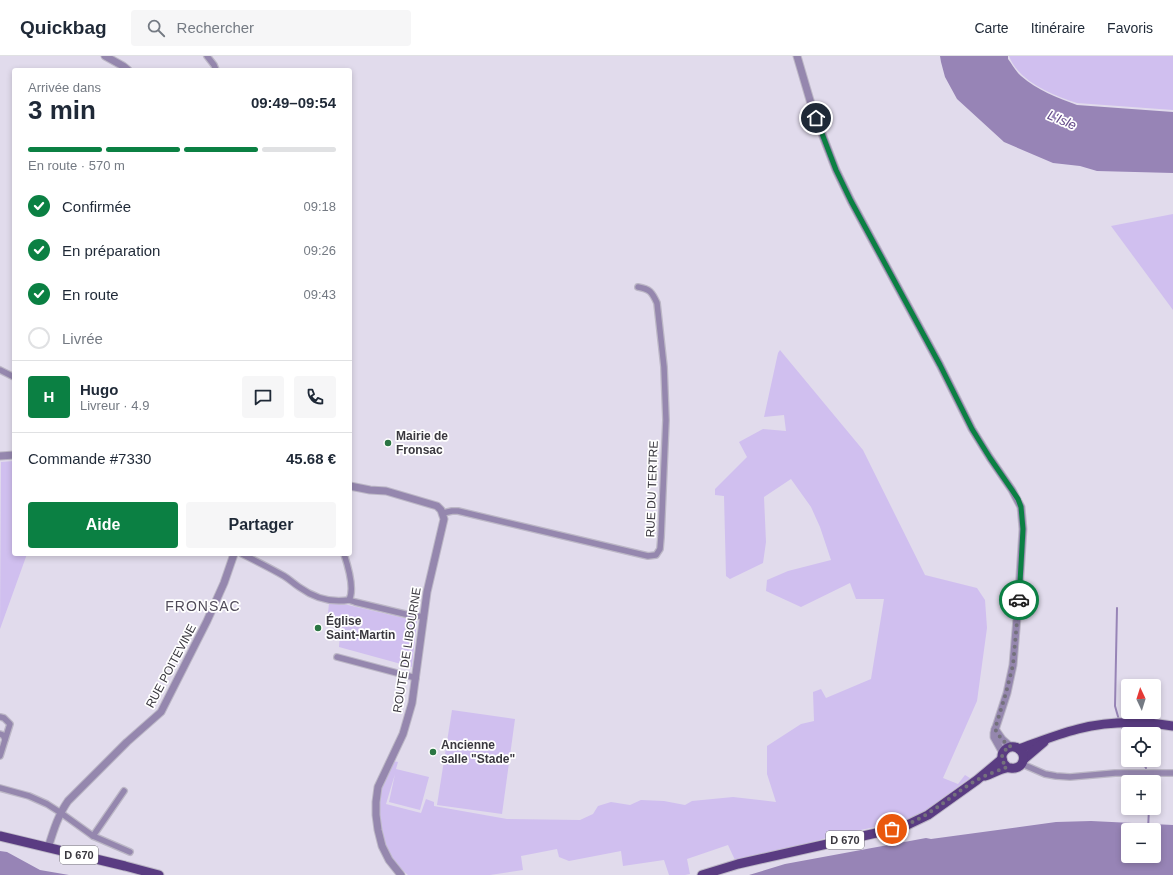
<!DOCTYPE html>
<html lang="fr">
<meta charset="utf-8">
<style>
:root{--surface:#fff;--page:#f6f6f7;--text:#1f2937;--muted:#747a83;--line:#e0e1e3;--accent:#0b8043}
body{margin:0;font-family:Helvetica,sans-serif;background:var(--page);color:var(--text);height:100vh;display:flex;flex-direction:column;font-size:15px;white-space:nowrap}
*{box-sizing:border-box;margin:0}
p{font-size:13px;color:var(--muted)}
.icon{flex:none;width:22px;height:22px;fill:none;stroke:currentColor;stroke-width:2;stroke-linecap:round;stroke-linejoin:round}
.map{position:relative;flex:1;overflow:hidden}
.sheet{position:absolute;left:12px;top:12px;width:340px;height:488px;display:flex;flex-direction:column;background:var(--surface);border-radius:4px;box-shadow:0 2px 6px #0003}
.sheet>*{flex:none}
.needle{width:26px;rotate:356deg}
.buttons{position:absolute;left:1121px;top:623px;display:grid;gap:8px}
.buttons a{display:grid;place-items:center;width:40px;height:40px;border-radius:4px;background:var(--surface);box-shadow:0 2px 6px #0003;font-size:20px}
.pin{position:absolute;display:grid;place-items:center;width:34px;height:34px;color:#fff;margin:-17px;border:2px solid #fff;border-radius:50%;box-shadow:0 1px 4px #0007}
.courier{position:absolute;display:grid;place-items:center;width:40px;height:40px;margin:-20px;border:3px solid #0b8043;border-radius:50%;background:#fff;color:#222;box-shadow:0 1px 5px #0007}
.summary em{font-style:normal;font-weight:600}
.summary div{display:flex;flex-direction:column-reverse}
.summary{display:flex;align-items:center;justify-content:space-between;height:68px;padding:0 16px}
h1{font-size:26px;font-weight:600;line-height:30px}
.bar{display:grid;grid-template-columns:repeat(4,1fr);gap:6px 4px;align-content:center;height:48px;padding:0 16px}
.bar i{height:5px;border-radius:3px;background:var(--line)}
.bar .current{background:var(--accent)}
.bar p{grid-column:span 4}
.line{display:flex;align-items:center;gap:10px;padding:0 16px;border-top:1px solid var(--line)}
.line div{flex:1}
.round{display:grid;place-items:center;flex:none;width:42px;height:42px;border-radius:4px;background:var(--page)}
ol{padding:0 16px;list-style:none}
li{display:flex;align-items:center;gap:12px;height:44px}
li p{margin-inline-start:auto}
li .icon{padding:4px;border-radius:50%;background:var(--accent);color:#fff;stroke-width:4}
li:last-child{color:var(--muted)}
li i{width:22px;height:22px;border:2px solid var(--line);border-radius:50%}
.cta{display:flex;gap:8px;margin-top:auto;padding:8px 16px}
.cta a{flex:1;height:46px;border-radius:4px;background:var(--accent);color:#fff;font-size:16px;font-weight:600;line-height:46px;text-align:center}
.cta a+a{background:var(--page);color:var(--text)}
header{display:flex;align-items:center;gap:24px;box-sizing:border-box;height:56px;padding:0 20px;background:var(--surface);border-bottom:1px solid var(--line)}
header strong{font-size:19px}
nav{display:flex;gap:22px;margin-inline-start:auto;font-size:14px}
.search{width:280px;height:36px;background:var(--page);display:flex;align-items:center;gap:10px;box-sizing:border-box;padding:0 14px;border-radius:4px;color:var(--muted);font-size:15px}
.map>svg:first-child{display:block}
.green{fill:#d0bfef}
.water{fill:#9784b6;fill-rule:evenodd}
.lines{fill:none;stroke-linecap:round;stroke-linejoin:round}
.stream{stroke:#9784b6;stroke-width:2}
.minor-casing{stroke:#bcb7c6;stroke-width:8}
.tertiary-casing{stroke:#bcb7c6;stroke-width:9}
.primary-casing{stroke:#bcb7c6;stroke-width:11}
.minor{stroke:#9587ae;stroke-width:5.5}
.tertiary{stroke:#9587ae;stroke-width:7}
.primary{stroke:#5a3c82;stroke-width:9}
.done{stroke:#74717c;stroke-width:4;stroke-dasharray:0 7.2}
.route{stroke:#0b8043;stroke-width:5}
.poi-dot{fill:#2a7543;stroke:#fff;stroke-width:1.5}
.labels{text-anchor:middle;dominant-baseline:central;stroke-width:3.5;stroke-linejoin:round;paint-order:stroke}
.shield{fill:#fff;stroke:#757479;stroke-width:1}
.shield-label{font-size:11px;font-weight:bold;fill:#3a383f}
.poi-label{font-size:12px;font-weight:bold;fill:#3a383f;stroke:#fff;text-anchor:start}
.street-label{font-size:12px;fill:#3a383f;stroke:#fff}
.water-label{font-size:13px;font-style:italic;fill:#624888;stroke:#fff}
.quarter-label{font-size:14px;letter-spacing:1px;fill:#504b59;stroke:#fff}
</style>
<header>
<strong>Quickbag</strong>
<div class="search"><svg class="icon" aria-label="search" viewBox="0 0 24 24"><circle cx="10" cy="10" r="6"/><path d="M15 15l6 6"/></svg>Rechercher</div>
<nav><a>Carte</a><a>Itinéraire</a><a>Favoris</a></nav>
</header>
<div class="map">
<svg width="1173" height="819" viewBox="0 0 1173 819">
<rect width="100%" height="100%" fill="#e1dbec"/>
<g class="green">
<path d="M 1009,0 L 1173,0 L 1173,54 L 1077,47 C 1053,39 1019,26 1009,0 Z"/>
<polygon points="1173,158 1173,254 1111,170"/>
<path d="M 780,294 L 863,394 L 925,519 L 977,532 L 985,544 L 987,572 L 977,645 L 943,722 L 958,728 L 965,719 L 970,722 L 918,760 L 895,767 L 836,779 L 803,789 L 735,804 L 728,789 L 687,803 L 690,818 L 685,819 L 669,819 L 664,804 L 623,810 L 621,795 L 569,805 L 559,801 L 557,793 L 521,800 L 523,814 L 490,819 L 408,819 C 381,797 372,759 383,727 C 386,719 390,712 393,705 L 398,706 L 396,713 L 429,721 L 420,754 L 389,746 L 395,718 L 386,748 L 421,757 L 426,743 L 434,746 L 434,750 L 507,763 L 580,764 L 593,758 L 598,750 L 611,746 L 630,749 L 641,744 L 664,745 L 685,749 L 692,745 L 733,741 L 776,746 L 767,718 L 767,690 L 801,668 L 814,665 L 813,636 L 821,633 L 826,642 L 871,623 L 884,543 L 856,543 L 850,527 L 801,551 L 766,535 L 767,524 L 788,515 L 831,504 L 820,471 L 811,451 L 791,423 L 764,441 L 766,486 L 763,507 L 730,523 L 726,520 L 724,440 L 715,439 L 715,433 L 747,401 L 739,386 L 763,373 L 786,375 L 784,359 L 764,361 L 778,297 Z"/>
<polygon points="14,405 14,498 27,498 0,573 1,406"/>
<polygon points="329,547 348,549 417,565 412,611 339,591 340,578 335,577 336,569 327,568"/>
<polygon points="452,654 515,663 502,758 437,749"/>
</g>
<g class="water">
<path d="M 940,0 L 1008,0 L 1008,3 C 1012,8 1016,16 1021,20 C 1037,34 1058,42 1077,49 L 1173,56 L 1173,117 L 1097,115 L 1080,110 L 1053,107 L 1004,86 L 957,43 L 945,21 L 941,6 Z"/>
<path d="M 1091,765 L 1173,769 L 1173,819 L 749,819 L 785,808 L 926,782 L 931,783 L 1056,766 ZM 1128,774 L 1154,774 L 1154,800 L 1128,800 Z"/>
<polygon points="0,795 7,796 40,814 69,819 0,819"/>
</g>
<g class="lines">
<g class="stream">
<polyline points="1117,552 1115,650 1119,664"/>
<polyline points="1121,670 1128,684"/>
<polyline points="1141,704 1146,712"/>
<polyline points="1149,726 1149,724"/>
<polyline points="1148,774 1149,752"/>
</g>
<g class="minor-casing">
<g id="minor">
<polyline points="207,0 214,9 216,14"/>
<polyline points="0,314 14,321"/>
<path d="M 443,457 L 452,455 L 458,455 L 648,500 L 656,499 L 660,493 L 661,481 L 666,364 L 664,311 L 657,247 C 652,236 650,233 638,231"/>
<path d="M 242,498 C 256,505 270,512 284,520 C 289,523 293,527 299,531 C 313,541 331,547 349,544 C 355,533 348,510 344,498"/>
<polyline points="349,544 355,546 405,558 424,561"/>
<polyline points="337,601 416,622"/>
<polyline points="0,661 4,662 10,668 0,700"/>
<polyline points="0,678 3,679 5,683"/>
<polyline points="1022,708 1045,718 1056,720 1070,721 1115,717 1173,717"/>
<polyline points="0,732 29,740 47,748 61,757 93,780 130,796"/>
<polyline points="93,780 124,735"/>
</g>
</g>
<g class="tertiary-casing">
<g id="tertiary">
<polyline points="105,0 123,10 128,14"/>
<polyline points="797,0 812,51 824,83 836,114 851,145 940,309 972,373 990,402 1012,434 1021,451 1023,473 1018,550 1013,609 1007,637 994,677 994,681 1003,697"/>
<polyline points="0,400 14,399"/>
<polyline points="350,430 370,434 386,435 437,450 441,454 444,463 427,536 412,647 403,678 378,731 376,746 376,759 378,774 382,790 389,804 401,819"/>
<polyline points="995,673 1002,683 1011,691"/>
<path d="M 48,792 C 53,776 58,759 68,745 L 127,686 L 161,656 L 207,565 L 224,527 L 234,498"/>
</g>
</g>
<g class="primary-casing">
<g id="primary">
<path d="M 1019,693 C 1038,686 1058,678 1078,673 C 1109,665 1142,665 1173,670"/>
<polyline points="1024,703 1044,686"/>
<path d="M 985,720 C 992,718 999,713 1006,712 C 1009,711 1012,713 1015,712 C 1023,711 1026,701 1021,695 C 1011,683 993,699 1007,711"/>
<polyline points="0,780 125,810 159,819"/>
<polyline points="702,819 738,808 903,771 928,759 977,724 1002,703"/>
</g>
</g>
<use href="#minor" class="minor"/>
<use href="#tertiary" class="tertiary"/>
<use href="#primary" class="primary"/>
</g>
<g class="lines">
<path class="done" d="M 892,773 C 926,765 947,742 975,725 C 985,719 997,715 1007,711 C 999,704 1001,694 1011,691 L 1002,684 L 995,673 L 1006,637 L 1013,609 L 1019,544"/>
<polyline class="route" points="816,62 836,114 851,145 940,309 972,373 990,402 1012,434 1018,443 1021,451 1023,473 1019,544"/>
</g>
<g class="poi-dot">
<circle cx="388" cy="387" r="4"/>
<circle cx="318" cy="572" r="4"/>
<circle cx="433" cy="696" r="4"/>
</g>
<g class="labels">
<g class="shield">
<rect x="826" y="775" width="38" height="18" rx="3"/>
<rect x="60" y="790" width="38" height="18" rx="3"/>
</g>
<g class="shield-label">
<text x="845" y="784">D 670</text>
<text x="79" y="799">D 670</text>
</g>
<g class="poi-label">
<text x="396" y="380">Mairie de<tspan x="396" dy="14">Fronsac</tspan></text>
<text x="326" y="565">Église<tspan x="326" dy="14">Saint-Martin</tspan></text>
<text x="441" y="689">Ancienne<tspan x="441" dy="14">salle "Stade"</tspan></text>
</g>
<g class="street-label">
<text transform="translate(652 433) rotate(-88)">RUE DU TERTRE</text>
<text transform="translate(407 594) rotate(-81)">ROUTE DE LIBOURNE</text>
<text transform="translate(171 610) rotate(-62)">RUE POITEVINE</text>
</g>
<g class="water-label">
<text transform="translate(1062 64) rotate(23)">L'Isle</text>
</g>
<g class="quarter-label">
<text x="203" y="550">FRONSAC</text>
</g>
</g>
</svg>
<div class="buttons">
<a><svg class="needle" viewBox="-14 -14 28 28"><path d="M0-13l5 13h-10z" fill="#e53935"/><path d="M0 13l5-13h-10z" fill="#747a83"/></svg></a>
<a><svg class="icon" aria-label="locate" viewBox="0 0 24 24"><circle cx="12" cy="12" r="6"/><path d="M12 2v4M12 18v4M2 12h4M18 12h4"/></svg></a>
<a>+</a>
<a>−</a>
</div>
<div class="pin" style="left:892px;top:773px;background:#ea580c"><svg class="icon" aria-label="bag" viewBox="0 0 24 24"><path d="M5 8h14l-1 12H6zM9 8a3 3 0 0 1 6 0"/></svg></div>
<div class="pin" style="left:816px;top:62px;background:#1f2937"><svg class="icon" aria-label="home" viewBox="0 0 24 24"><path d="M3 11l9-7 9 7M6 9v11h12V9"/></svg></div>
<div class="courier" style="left:1019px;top:544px"><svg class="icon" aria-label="car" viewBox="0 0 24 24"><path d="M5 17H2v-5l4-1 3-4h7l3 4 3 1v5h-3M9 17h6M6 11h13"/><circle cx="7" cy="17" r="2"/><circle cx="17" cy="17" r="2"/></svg></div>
<section class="sheet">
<div class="summary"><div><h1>3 min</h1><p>Arrivée dans</p></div><em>09:49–09:54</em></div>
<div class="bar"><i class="current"></i><i class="current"></i><i class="current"></i><i></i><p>En route · 570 m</p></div>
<ol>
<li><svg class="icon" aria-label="check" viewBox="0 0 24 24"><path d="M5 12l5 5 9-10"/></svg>Confirmée<p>09:18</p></li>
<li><svg class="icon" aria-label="check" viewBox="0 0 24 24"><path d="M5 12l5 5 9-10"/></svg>En préparation<p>09:26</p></li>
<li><svg class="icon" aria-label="check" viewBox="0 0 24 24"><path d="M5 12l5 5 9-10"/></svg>En route<p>09:43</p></li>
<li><i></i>Livrée</li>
</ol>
<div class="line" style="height:72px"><b class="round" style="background:var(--accent);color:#fff">H</b><div><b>Hugo</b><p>Livreur · 4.9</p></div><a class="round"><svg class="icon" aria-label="chat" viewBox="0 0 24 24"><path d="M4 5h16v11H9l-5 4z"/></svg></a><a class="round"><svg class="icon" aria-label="phone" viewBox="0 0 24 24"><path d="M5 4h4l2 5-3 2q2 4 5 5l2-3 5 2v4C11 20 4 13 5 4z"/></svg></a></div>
<div class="line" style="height:52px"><div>Commande #7330</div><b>45.68 €</b></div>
<div class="cta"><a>Aide</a><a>Partager</a></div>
</section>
</div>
